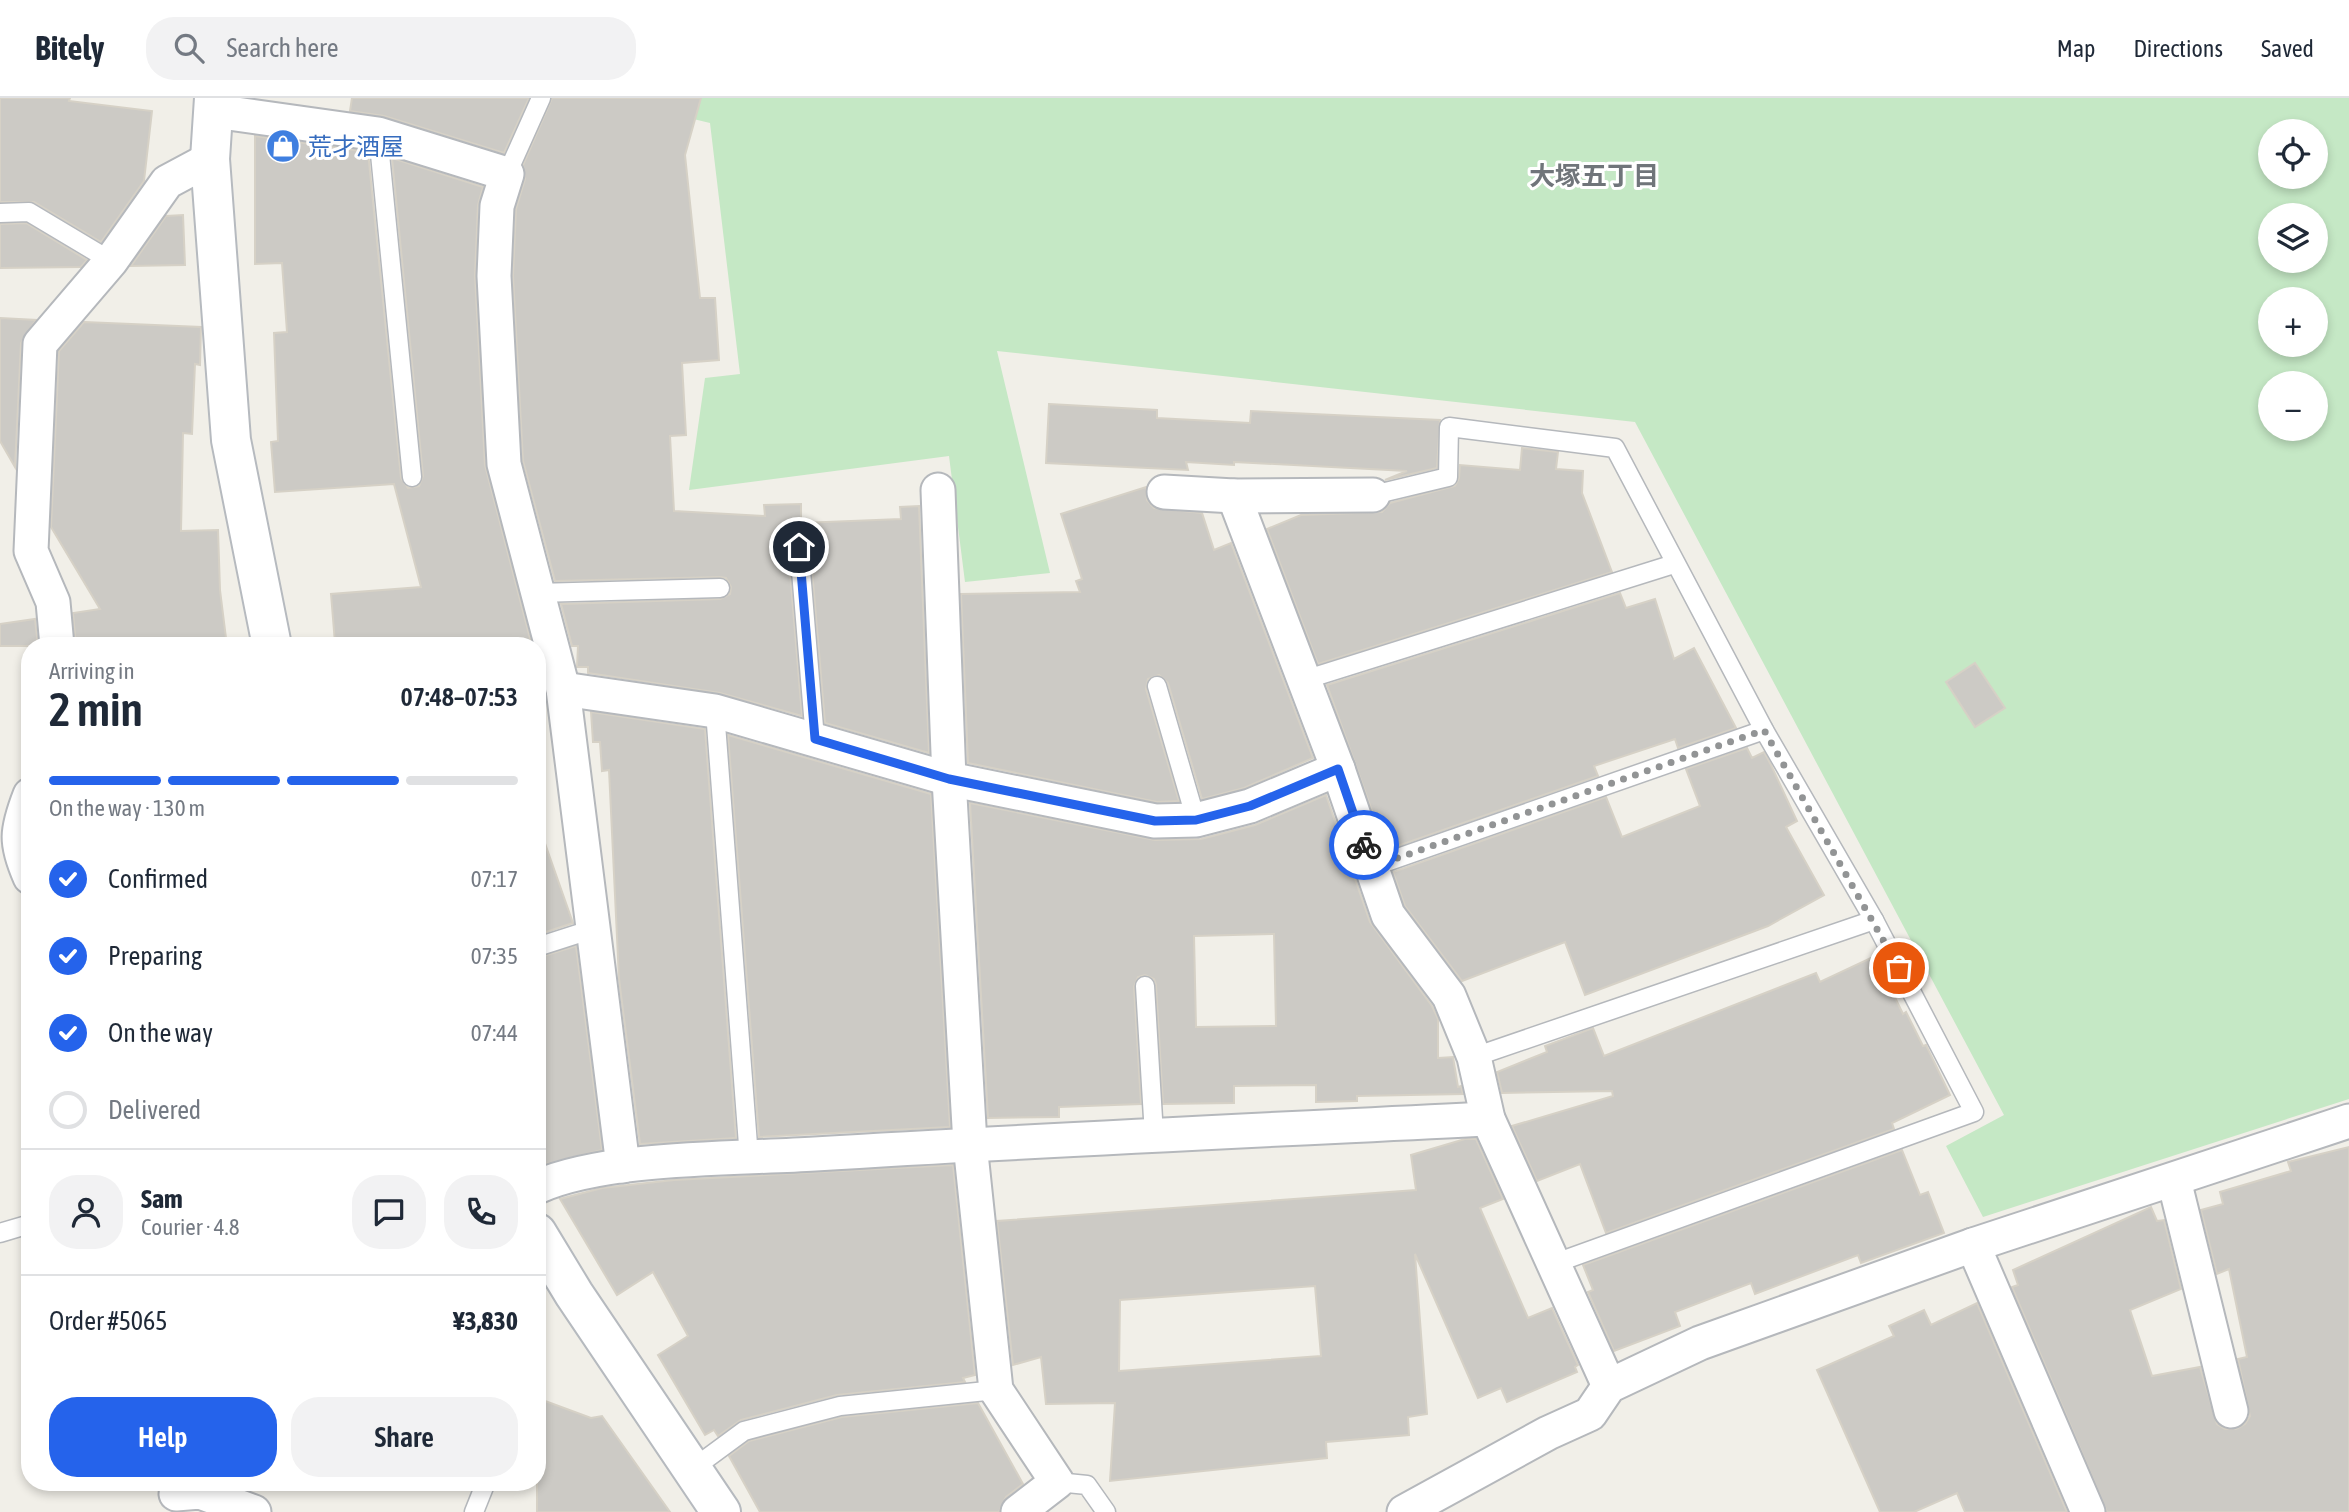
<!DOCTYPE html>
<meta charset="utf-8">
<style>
:root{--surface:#fff;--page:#f2f2f3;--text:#1f2937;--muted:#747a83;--line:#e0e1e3;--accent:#2563eb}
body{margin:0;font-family:"Asap Condensed","Noto Sans JP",sans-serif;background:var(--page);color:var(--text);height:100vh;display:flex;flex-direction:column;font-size:26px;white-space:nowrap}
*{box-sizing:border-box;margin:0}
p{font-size:23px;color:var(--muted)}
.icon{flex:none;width:38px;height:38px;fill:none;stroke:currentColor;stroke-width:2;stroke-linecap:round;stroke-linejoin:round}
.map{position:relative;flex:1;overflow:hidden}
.details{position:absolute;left:21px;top:539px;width:525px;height:854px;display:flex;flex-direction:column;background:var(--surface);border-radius:28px;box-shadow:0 4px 10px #0003}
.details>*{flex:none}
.controls{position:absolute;left:2258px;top:21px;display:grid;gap:14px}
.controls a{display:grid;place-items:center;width:70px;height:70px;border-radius:50%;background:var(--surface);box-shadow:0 4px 10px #0003;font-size:35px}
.pin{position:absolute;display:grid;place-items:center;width:60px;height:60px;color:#fff;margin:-30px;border:4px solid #fff;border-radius:50%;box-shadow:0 2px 7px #0007}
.courier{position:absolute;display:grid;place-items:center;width:70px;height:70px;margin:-35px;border:5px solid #2563eb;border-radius:50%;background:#fff;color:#222;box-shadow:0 2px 9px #0007}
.overview em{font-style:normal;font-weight:600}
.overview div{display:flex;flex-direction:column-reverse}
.overview{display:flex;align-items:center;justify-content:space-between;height:119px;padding:0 28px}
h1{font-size:46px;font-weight:600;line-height:52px}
.bar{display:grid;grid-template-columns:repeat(4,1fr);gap:10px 7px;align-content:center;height:84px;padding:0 28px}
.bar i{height:9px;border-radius:5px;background:var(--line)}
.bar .active{background:var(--accent)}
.bar p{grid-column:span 4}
.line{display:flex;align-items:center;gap:18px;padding:0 28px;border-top:2px solid var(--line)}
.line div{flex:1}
.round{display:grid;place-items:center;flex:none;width:74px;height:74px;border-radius:28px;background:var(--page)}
ol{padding:0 28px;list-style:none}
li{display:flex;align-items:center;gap:21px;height:77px}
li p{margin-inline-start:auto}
li .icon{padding:7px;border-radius:50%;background:var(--accent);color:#fff;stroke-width:4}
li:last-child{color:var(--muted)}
li i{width:38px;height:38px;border:4px solid var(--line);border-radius:50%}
.cta{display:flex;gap:14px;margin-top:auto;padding:14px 28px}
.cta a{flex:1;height:80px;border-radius:28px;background:var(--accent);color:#fff;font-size:28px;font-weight:600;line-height:80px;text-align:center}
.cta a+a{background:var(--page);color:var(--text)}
header{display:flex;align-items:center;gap:42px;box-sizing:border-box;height:98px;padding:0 35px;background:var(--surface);border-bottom:2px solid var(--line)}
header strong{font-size:33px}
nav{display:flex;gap:38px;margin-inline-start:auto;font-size:24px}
.search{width:490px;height:63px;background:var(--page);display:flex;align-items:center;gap:18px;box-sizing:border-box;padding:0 24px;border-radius:28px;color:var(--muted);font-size:26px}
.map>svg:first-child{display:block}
.green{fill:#c5e8c5;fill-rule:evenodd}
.building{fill:#cccac5;stroke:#d6d1c6;stroke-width:2;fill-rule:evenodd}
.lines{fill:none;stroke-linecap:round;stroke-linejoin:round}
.lane-casing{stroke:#b5b8bc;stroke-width:21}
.street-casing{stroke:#b5b8bc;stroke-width:37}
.secondary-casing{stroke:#b6babf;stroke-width:42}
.lane{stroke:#fff;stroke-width:18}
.street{stroke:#fff;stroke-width:33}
.secondary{stroke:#fff;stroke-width:38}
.done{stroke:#929495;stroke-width:7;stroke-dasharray:0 12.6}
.route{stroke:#2563eb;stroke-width:9}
.labels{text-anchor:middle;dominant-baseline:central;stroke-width:6;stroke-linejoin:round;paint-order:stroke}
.shop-label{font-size:24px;fill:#366cbe;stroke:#fff;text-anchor:start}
.neighbourhood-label{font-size:26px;font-weight:bold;fill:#70757a;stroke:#fff}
</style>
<header>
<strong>Bitely</strong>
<div class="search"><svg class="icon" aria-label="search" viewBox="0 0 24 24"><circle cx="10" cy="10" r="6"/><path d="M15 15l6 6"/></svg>Search here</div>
<nav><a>Map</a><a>Directions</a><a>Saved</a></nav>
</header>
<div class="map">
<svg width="2349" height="1414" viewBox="0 0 2349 1414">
<rect width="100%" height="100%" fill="#f1efe8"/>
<path class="green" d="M 606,0 L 2349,0 L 2349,1001 L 1983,1119 L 1946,1048 L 2004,1017 L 1635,324 L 997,253 L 1050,475 L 965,484 L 949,358 L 689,392 L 705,280 L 740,276 L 710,25 ZM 2270,33 L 2315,33 L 2315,79 L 2270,79 ZM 2270,117 L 2315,117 L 2315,163 L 2270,163 ZM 2270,201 L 2315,201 L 2315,247 L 2270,247 ZM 2270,285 L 2315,285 L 2315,331 L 2270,331 Z"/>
<g class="building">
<polygon points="0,0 70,0 69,3 152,13 144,83 101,144 34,104 0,104"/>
<polygon points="352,0 529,0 504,55 384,18 350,13"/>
<polygon points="552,0 701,0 685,57 700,200 715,200 719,262 682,265 686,337 670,338 674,413 765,418 764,407 801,406 801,425 901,421 900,409 919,408 929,655 825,625 810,448 803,438 792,440 788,450 802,618 720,595 588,575 588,569 577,569 578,548 572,548 561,506 720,501 730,496 731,489 726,480 720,479 555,483 523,363 513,178 516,111 525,81 523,67"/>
<polygon points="255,38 368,54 401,380 408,390 419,388 423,378 392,60 483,89 478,107 475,177 485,367 532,548 343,548 343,544 335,545 331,496 421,489 394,386 275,394 271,344 278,343 274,235 287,234 282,165 255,166"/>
<polygon points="183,117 185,167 131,168 166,118"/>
<polygon points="26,125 87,162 81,169 0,170 0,126"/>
<polygon points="0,220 36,222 21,245 15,369 0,343"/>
<polygon points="84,224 201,229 200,267 195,266 192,336 183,335 181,433 218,432 220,492 227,548 76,548 73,515 100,511 51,429 59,253"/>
<polygon points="1049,306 1157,312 1157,320 1250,325 1251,313 1440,322 1437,370 1385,382 1407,373 1234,364 1234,367 1186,364 1188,372 1046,365"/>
<polygon points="1522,350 1558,354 1556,371 1583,373 1582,395 1612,474 1318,566 1267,431 1301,417 1382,414 1390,405 1455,388 1459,380 1460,367 1520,372"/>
<polygon points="1146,389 1147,402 1154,410 1202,415 1214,452 1231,445 1313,660 1244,690 1202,701 1168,585 1159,577 1148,581 1146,591 1179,703 1157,704 968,665 961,496 1080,494 1076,483 1082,481 1061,416"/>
<polygon points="1620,495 1626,510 1655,501 1674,561 1694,550 1736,630 1678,650 1675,641 1594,668 1598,678 1386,752 1327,587"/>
<polygon points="35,521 38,548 0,548 0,526"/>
<polygon points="1975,565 2005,610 1975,629 1946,584"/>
<polygon points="591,614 705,631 736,1040 640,1046 619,881 609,672 602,673 600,644 593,644"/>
<polygon points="728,637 931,696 950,1029 759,1039"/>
<polygon points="1747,650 1752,660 1764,654 1771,667 1797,723 1786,729 1824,797 1768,828 1585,897 1565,844 1462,883 1405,808 1393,774 1606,699 1622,739 1700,708 1686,671"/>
<path d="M 1326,697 L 1370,824 L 1432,908 L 1438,921 L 1438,960 L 1453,959 L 1458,989 L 1461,988 L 1463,996 L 1357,998 L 1357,1003 L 1316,1004 L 1316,987 L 1234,988 L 1234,1005 L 1163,1006 L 1156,887 L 1154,881 L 1145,877 L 1138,879 L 1134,889 L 1141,1006 L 1059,1009 L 1059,1019 L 988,1020 L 970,705 L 1155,742 L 1201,741 L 1255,727 ZM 1274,836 L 1276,928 L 1196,929 L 1194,838 Z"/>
<polygon points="537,734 541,734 573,825 537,837"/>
<polygon points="576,848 602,1052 538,1068 537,860"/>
<polygon points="1875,858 1903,916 1906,914 1923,948 1926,947 1950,997 1892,1025 1894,1031 1606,1135 1580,1066 1537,1083 1512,1028 1613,998 1612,993 1502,995 1497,974 1547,954 1545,948 1593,930 1604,958 1816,875 1820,884"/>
<path d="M 1465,1041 L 1476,1041 L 1503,1101 L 1480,1110 L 1528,1220 L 1552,1210 L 1578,1267 L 1575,1269 L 1577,1274 L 1507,1304 L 1501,1290 L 1478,1300 L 1415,1156 L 1427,1316 L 1408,1319 L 1409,1337 L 1326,1344 L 1327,1360 L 1110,1383 L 1115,1305 L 1046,1306 L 1041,1259 L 1013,1267 L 997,1123 L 1416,1092 L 1411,1057 ZM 1315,1188 L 1321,1258 L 1119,1273 L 1120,1202 Z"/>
<polygon points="2349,1049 2349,1414 2107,1414 2012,1189 2018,1187 2013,1172 2151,1109 2157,1123 2164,1122 2181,1191 2130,1212 2152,1278 2200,1269 2217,1326 2225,1331 2236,1331 2245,1326 2250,1318 2238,1261 2247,1259 2229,1171 2217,1176 2201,1112 2223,1106 2220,1094 2291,1073 2288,1064"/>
<polygon points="1902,1052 1920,1097 1928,1094 1944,1135 1861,1165 1858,1157 1755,1196 1751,1185 1675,1214 1680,1228 1614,1253 1588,1194 1593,1192 1583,1167"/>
<polygon points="953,1067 975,1277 963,1280 965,1284 837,1297 741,1322 718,1338 714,1332 705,1337 658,1257 688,1238 653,1174 617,1197 560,1101 602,1090 674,1082"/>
<polygon points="1977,1205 2067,1414 1965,1414 1957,1395 1914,1414 1880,1414 1817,1272 1894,1238 1889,1228 1924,1212 1931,1227"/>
<polygon points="537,1300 591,1320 602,1318 670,1414 537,1414"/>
<polygon points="978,1305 1023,1386 1006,1399 999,1414 760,1414 729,1358 749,1343 842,1319"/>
</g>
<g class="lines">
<g class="lane-casing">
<g id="lane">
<polyline points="378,36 412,379"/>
<polyline points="507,76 541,0"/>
<polyline points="0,115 29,114 111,163"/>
<polyline points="1373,397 1448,379 1449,329 1615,350 1764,632 1874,822 1974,1014 1553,1166"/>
<polyline points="799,449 815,641"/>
<polyline points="537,495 720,490"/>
<polyline points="1304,582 1674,466"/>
<polyline points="1157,588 1196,722"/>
<polyline points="715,613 749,1060"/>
<polyline points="1372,769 1764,632"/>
<polyline points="537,849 593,831"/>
<polyline points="1145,888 1154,1037"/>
<polyline points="1474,959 1874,822"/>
<polyline points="0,1135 30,1126"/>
<polyline points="691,1372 744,1333 840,1308 996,1292"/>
<polyline points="1057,1384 1087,1387 1106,1414"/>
<polyline points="474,1414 486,1384"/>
</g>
</g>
<g class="street-casing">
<g id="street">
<polyline points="214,13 378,36 507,76 497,108 494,178 504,366 563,591 623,1068"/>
<polyline points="938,392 949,681 970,1046 996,1292 1057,1384 1018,1414"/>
<polyline points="1164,394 1234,398 1373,397"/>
<polyline points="1234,398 1338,671 1388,817 1449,898 1474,959 1488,1021 1609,1288"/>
<polyline points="57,548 53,504 31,453 40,246 111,163 167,84 210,61"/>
<polyline points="563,591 715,613 949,681 1155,723 1196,722 1250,708 1338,671"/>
<path d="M 30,697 C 16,733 15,745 30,779"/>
<polyline points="2174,1082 2231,1313"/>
<path d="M 537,1089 C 606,1058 737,1061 815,1056 C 1039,1042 1264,1032 1488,1021"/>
<polyline points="1973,1147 2088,1414"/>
<polyline points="176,1396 200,1394 254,1414"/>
<polyline points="1404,1414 1548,1335 1590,1316 1609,1288 1700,1245 1973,1147 2349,1023"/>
</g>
</g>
<g class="secondary-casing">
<g id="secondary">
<polyline points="214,0 210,61 231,342 272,548"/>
<polyline points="537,1135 574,1196 721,1414"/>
</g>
</g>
<use href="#lane" class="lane"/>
<use href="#street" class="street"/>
<use href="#secondary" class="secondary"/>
</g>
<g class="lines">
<polyline class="done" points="1364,747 1372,769 1764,632 1899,870"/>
<polyline class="route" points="799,449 815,641 949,681 1155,723 1196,722 1250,708 1338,671 1364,747"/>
</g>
<defs>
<g id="shop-disc" transform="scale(1.75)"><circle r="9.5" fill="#3f7fe0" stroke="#fff"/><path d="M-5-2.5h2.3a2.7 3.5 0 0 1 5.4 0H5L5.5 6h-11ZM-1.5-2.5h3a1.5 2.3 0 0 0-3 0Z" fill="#fff"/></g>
</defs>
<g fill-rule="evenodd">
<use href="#shop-disc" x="283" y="48"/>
</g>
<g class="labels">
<g class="shop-label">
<text x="308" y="48">荒才酒屋</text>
</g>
<g class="neighbourhood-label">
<text x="1594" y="78">大塚五丁目</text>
</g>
</g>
</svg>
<div class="controls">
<a><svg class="icon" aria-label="locate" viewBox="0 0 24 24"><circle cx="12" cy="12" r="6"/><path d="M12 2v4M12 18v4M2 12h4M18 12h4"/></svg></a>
<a><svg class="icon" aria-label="layers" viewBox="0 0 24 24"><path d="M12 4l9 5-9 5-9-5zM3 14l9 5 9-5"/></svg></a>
<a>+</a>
<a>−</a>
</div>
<div class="pin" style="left:1899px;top:870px;background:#ea580c"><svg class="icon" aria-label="bag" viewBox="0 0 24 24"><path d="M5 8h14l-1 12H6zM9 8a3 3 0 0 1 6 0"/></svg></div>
<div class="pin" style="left:799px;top:449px;background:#1f2937"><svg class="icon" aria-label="home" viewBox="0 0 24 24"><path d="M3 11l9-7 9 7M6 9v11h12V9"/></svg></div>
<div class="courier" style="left:1364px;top:747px"><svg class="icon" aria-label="bike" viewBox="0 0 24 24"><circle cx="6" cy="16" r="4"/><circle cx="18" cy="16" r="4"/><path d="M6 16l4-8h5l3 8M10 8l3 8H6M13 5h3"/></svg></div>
<section class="details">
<div class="overview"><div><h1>2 min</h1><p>Arriving in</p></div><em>07:48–07:53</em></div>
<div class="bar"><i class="active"></i><i class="active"></i><i class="active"></i><i></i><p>On the way · 130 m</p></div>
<ol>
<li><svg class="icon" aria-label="check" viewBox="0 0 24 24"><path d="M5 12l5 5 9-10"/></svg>Confirmed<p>07:17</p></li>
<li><svg class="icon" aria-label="check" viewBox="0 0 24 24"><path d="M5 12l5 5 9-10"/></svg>Preparing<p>07:35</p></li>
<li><svg class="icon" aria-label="check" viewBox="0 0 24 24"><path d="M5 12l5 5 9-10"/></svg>On the way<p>07:44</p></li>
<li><i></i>Delivered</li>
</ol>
<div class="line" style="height:126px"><a class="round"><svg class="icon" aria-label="person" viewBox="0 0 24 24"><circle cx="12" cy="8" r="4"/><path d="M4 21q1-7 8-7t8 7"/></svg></a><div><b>Sam</b><p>Courier · 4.8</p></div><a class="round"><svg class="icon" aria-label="chat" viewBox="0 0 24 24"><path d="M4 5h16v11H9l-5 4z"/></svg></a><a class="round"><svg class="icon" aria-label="phone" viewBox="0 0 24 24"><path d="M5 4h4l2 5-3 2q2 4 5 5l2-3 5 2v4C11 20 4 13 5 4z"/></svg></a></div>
<div class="line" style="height:91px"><div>Order #5065</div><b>¥3,830</b></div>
<div class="cta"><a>Help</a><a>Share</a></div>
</section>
</div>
